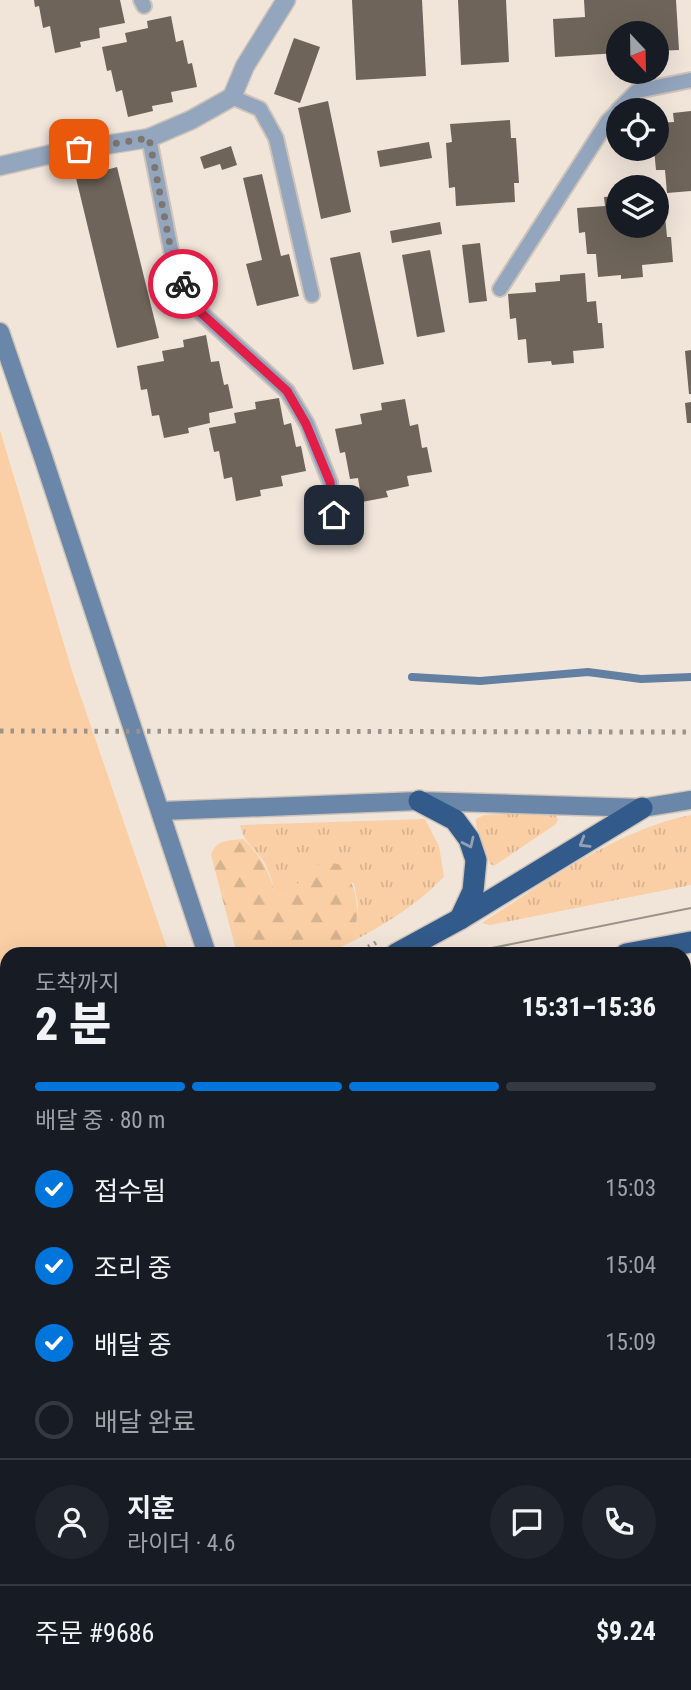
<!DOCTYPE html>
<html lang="ko">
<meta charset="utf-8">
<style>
:root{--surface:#171b24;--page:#20242c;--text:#f1f3f6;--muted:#9ea1a6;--line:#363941;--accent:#0075dc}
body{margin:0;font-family:"Roboto Condensed","Noto Sans KR",sans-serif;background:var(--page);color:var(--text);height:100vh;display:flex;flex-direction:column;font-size:26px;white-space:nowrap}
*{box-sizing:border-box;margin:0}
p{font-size:23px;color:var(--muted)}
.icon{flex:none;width:38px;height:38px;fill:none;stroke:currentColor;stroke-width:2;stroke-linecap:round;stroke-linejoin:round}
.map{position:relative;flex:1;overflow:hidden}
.panel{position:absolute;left:0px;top:947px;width:691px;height:744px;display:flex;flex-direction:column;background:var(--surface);border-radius:21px 21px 0 0;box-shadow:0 7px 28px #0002}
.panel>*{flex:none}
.needle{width:46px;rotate:158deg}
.buttons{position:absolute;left:606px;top:21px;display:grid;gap:14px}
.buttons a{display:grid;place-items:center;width:63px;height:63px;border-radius:50%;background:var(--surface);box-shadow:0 7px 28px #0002;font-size:35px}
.pin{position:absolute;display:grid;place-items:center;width:60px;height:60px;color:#fff;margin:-30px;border-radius:14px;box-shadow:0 4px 10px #0006}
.courier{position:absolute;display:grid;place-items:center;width:70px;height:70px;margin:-35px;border:5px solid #e11d48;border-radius:50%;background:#fff;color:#222;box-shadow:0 2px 9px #0007}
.summary em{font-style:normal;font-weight:800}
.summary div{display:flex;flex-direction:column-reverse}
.summary{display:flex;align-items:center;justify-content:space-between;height:119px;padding:0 35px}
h1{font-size:46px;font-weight:800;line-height:52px}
.bar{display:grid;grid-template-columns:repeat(4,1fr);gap:10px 7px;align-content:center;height:84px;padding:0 35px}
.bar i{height:9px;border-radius:5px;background:var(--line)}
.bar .selected{background:var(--accent)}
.bar p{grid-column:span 4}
.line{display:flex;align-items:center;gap:18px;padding:0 35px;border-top:2px solid var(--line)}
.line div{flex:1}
.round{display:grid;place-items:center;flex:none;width:74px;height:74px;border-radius:37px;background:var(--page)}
ol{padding:0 35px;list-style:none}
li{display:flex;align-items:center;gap:21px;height:77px}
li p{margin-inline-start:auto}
li .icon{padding:7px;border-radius:50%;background:var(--accent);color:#fff;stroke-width:4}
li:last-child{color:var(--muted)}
li i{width:38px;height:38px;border:4px solid var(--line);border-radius:50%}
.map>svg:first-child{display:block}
.grass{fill:url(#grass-tufts)}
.forest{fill:url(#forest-firs)}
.green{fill:#facfa5}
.water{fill:#739dd1;stroke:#637fa2;stroke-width:2}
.pier{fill:#f1e5da}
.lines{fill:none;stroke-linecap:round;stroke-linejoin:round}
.stream{stroke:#637fa2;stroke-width:8}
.building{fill:#6e645a}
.lane-casing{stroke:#cdc3b9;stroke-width:18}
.street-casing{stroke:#cdc3b9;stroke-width:21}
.secondary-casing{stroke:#cdc3b9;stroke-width:21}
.highway-casing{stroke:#cdc3b9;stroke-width:24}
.path{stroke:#999189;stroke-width:4.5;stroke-dasharray:2 5;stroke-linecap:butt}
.lane{stroke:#93a6be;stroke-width:14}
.street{stroke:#93a6be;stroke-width:18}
.secondary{stroke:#6a86a8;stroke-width:18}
.highway{stroke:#325a8a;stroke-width:21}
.tram{stroke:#9b938b;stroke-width:2}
.rail{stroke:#9b938b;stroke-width:5;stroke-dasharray:3.5 7;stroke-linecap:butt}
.oneway{stroke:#92a0b2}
.done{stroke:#7d756f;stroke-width:7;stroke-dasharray:0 12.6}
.route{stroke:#e11d48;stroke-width:9}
</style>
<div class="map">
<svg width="691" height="1690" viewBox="0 0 691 1690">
<defs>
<pattern id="grass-tufts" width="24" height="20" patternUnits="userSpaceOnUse" patternTransform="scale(1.75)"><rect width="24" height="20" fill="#facfa5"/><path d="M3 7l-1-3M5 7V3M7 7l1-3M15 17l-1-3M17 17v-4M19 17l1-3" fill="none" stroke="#d7b28f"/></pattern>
<pattern id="forest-firs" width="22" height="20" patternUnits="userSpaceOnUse" patternTransform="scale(1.75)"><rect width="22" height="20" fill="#facfa5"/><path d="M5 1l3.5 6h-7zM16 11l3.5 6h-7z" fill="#d7b28f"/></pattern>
</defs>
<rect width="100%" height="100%" fill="#f1e5da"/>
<g class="grass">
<path d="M 550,812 L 555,814 L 558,819 L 556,824 L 494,866 L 490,864 C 486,853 474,827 476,819 L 484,815 Z"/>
<path d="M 691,815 L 691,885 L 490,925 L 482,923 C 545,882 618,829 691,815 Z"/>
<path d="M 425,819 L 439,846 L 444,877 C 420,902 386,924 355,940 L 358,905 L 354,884 L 323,862 L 284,896 L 275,892 C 271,878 268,865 258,854 C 249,843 243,840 240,825 Z"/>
<polygon points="691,1000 691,1095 684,1094 684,1002"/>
</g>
<path class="forest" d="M 243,839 C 260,855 268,869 275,892 L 284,896 L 323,861 L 342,865 C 360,894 358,907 355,940 L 327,954 L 237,954 L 211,855 C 216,839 229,841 243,839 Z"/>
<polygon class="green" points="0,430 72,671 169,954 7,954 7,1009 0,979"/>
<polygon class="water" points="0,979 7,1009 7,1684 172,1684 174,1690 0,1690"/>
<polygon class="pier" points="7,1016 7,1115 0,1116 0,1017"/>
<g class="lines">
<polyline class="stream" points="412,677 480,681 588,672 641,679 691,677"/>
</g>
<g class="building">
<polygon points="34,0 120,0 125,23 99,28 100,38 80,42 81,47 55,53 50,26 43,28 39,6 35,7"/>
<polygon points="352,0 422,0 426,76 356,80"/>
<polygon points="458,0 506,0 509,62 461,65"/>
<polygon points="584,0 676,0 679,50 656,51 656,33 618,33 618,53 555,57 553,19 585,17"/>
<polygon points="171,16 176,42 183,40 188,64 192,63 197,87 171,92 173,102 152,106 153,111 128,117 122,90 116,92 111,70 107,71 102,47 127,42 125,33 148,28 147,21"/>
<polygon points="294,38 320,47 300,103 274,94"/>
<polygon points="328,101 351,212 321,219 298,108"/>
<polygon points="691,111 691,191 667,193 665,170 656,170 654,149 656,149 656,123 674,122 673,113"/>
<polygon points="510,120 511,138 516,138 519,183 514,183 515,202 456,206 455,187 449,188 446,143 452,142 450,124"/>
<polygon points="429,142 432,158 380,167 377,151"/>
<polygon points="231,146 237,165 222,170 220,164 204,169 200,157"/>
<polygon points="117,167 159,338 117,348 76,178"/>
<polygon points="262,174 281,256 289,254 299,296 257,306 246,264 262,260 243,178"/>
<polygon points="618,196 618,226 656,226 656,216 665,216 667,237 671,237 673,262 642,265 643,277 621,279 621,275 598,277 596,254 587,254 585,232 579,233 577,208 605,206 604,197"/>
<polygon points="440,222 442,234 392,243 390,231"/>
<polygon points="480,243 487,301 469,303 462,245"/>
<polygon points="430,250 445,332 417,337 402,255"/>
<polygon points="360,252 384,364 353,370 330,258"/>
<polygon points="585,273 587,302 596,301 598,323 602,323 604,348 573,351 574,363 552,365 551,361 528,363 526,339 518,340 516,318 510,319 508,294 536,292 535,283 560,281 560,275"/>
<polygon points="206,335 211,362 219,361 224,385 228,384 233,408 209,413 210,423 188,428 189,433 164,438 159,415 152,416 147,389 141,390 137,366 164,361 162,351 184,347 183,340"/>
<polygon points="691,350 691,394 689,394 685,351"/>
<polygon points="279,398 284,425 291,423 296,447 301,446 306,471 281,476 283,486 260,490 261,496 236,501 232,477 224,479 219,451 214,452 209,428 236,423 234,413 256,409 255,402"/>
<polygon points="405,399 410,426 418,424 422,448 427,447 432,472 407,476 409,486 386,491 388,497 362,502 358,478 350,479 345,452 340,453 335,429 362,424 360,414 382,410 381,403"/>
<polygon points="691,402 691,423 687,423 685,403"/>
<polygon points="691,1551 691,1637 684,1627 684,1552"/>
</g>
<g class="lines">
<g class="lane-casing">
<g id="lane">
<polyline points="141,0 144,6"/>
<polyline points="232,97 260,109 276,138 312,295"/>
<polyline points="618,110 637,91 691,80"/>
<polyline points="149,138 171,250 189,302 287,391 307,424 330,482 334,515"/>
<polyline points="500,289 608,121 618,111"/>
<polyline points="684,1683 691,1685"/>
<polyline points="637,1690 666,1684"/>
</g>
</g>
<g class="street-casing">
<polyline id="street" points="0,166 56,153 149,138 191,120 232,97 245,66 286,0"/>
</g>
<g class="secondary-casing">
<g id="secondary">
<polyline points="0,332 43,457 207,954"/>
<polyline points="161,811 419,801 642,808 691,800"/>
<polyline points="684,1132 691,1133"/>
<polyline points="473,1684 474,1690"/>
</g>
</g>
<g class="highway-casing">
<g id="highway">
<polyline points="419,801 455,820 469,839 476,860 473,891 460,919"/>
<polyline points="396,954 460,919 642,808"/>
<polyline points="626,954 691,942"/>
<polyline points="0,1067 7,1066"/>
</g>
</g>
<g class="path">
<polyline points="356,954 377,942"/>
<polyline points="0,1030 7,1028"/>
</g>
<use href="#lane" class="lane"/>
<use href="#street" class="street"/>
<use href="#secondary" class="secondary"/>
<use href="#highway" class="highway"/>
<g class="tram">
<polyline points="462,954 691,908"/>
<polyline points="684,973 691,972"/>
<polyline points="0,1043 7,1042"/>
<polyline points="0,1094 7,1092"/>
</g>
<polyline class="rail" points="0,731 691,732"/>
</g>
<defs><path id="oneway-chevron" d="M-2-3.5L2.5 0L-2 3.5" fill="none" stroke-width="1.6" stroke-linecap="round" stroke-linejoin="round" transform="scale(1.75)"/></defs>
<g class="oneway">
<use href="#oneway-chevron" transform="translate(469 843) rotate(65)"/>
<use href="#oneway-chevron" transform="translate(584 843) rotate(149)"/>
</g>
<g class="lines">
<polyline class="done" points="79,149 149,138 171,250 183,284"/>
<polyline class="route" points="183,284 189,302 287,391 306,424 330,482 334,515"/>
</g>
</svg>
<div class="buttons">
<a><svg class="needle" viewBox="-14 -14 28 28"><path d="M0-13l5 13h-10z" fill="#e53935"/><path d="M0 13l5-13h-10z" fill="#9ea1a6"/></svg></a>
<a><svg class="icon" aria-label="locate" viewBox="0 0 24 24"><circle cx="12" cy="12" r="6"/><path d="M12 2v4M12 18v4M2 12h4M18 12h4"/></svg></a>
<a><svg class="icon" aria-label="layers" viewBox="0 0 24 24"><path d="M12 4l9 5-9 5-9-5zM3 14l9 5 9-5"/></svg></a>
</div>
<div class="pin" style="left:79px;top:149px;background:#ea580c"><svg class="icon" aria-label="bag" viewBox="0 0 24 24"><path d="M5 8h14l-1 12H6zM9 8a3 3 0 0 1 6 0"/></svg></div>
<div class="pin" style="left:334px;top:515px;background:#1f2937"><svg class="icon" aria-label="home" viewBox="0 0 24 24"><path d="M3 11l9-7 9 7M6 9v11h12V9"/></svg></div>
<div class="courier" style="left:183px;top:284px"><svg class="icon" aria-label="bike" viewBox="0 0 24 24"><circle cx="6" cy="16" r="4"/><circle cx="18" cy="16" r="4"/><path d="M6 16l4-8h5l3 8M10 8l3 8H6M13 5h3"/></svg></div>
<section class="panel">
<div class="summary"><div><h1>2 분</h1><p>도착까지</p></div><em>15:31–15:36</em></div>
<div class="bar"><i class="selected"></i><i class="selected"></i><i class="selected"></i><i></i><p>배달 중 · 80 m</p></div>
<ol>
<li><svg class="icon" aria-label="check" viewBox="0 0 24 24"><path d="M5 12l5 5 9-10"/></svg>접수됨<p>15:03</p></li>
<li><svg class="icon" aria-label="check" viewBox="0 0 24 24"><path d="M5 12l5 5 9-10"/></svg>조리 중<p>15:04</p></li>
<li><svg class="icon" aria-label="check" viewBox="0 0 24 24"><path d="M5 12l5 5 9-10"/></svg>배달 중<p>15:09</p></li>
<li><i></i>배달 완료</li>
</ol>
<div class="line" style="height:126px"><a class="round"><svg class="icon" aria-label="person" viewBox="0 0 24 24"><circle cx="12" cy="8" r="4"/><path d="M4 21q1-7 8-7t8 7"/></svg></a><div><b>지훈</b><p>라이더 · 4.6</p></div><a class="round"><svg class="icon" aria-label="chat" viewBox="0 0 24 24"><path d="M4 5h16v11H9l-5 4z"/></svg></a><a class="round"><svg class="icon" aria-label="phone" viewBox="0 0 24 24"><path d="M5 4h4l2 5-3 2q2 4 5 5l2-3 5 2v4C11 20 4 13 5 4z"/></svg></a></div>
<div class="line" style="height:91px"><div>주문 #9686</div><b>$9.24</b></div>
</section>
</div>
